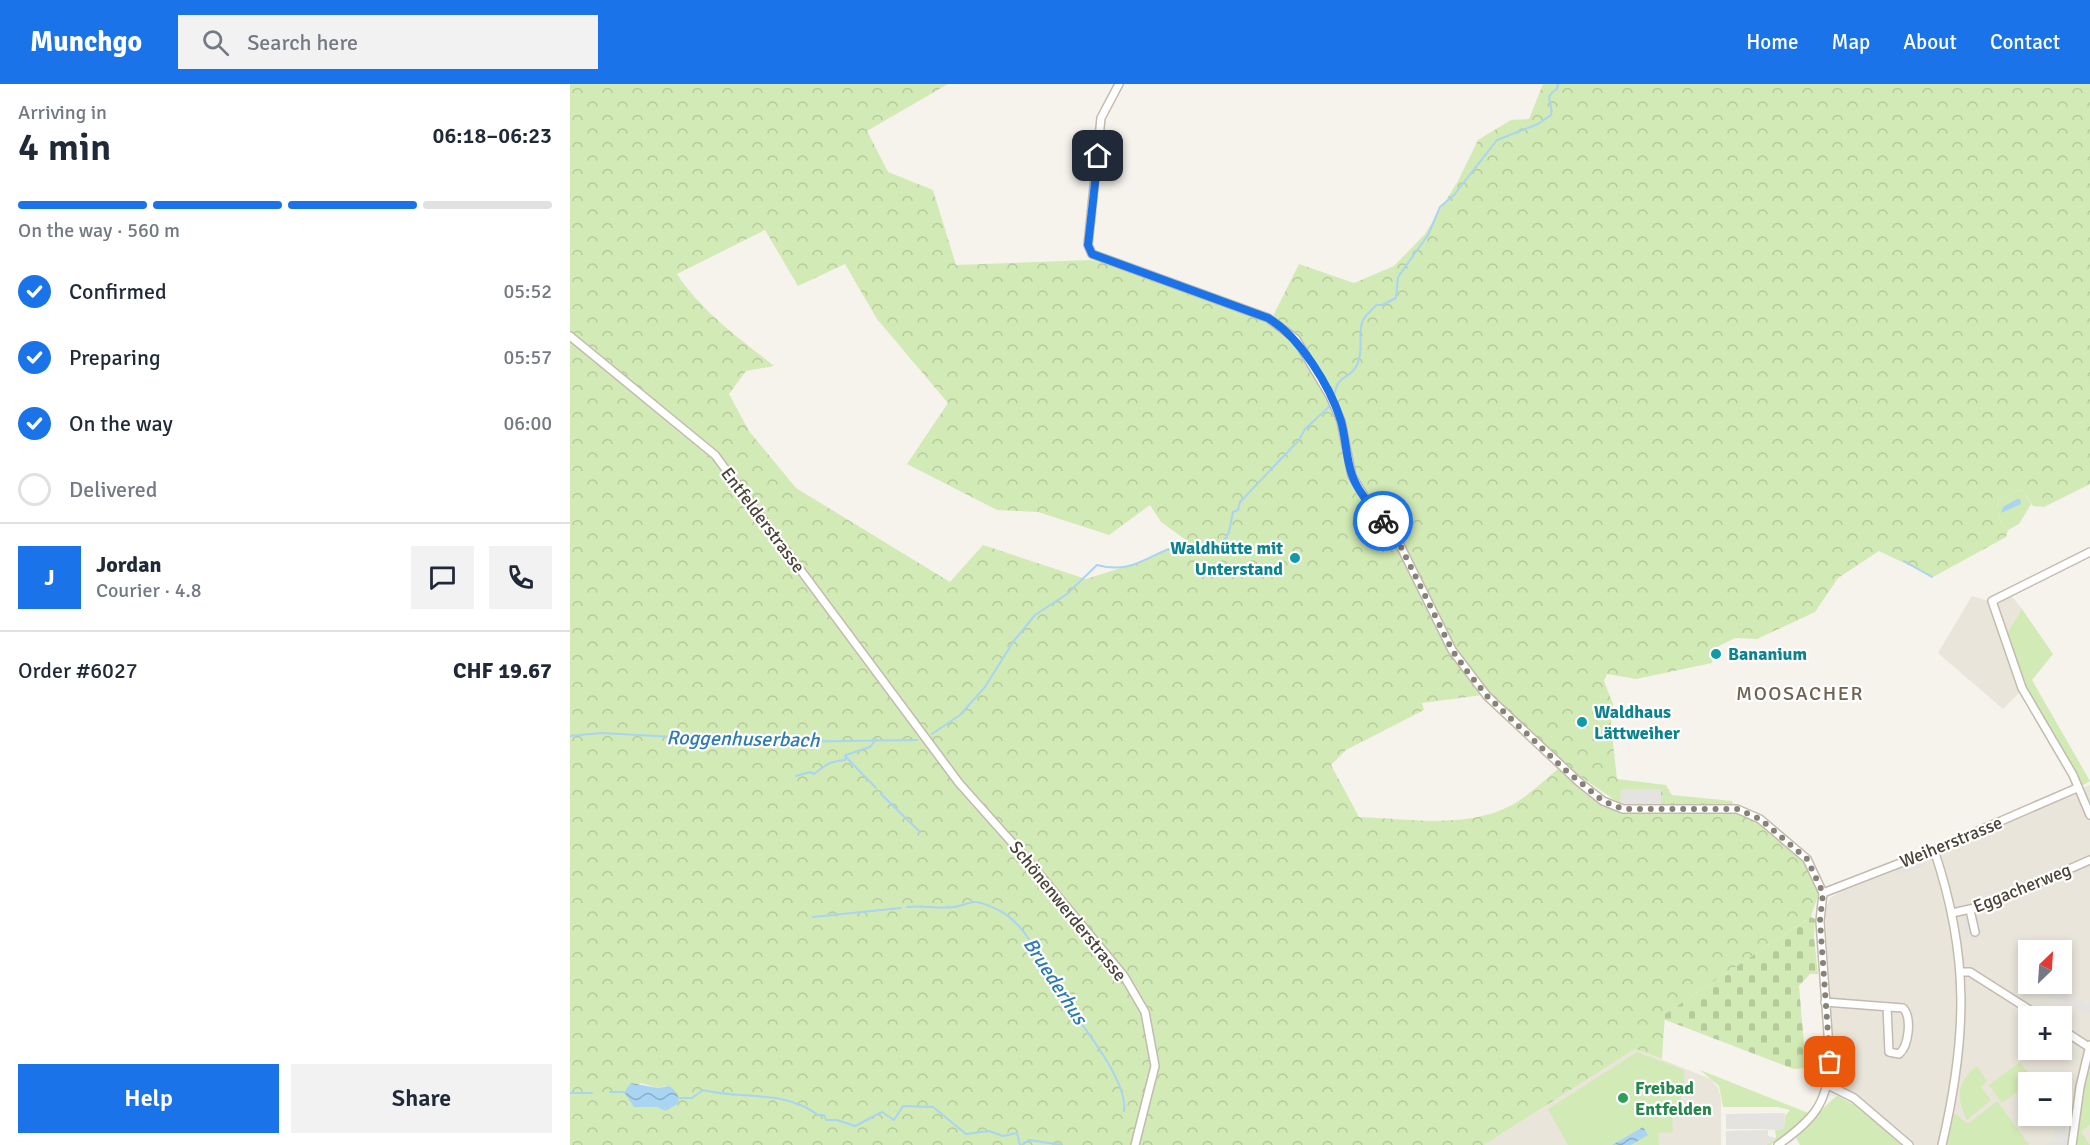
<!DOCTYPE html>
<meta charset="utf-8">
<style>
:root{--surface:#fff;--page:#f2f2f3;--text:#1f2937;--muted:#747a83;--line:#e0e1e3;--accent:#1a73e8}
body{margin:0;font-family:Signika,sans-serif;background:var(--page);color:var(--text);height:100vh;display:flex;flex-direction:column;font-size:22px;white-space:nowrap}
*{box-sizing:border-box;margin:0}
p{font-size:20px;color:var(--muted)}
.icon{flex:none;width:33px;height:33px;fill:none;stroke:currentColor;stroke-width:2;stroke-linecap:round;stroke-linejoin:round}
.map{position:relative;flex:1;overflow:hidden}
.panel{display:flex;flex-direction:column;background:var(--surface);width:570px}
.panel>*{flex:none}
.needle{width:39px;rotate:25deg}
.fabs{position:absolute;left:1448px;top:856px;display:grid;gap:12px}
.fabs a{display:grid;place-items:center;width:54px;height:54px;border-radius:0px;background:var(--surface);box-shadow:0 3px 9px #0003;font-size:30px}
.pin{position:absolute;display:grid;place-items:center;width:51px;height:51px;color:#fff;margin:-26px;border-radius:12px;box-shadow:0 3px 9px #0006}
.courier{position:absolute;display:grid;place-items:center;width:60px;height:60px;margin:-30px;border:4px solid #1a73e8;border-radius:50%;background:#fff;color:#222;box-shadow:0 2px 8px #0007}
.overview em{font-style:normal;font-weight:600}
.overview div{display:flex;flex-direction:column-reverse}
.overview{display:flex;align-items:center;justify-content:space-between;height:102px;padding:0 18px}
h1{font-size:39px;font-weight:600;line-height:45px}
.bar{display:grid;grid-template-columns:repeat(4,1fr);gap:9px 6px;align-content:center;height:72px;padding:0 18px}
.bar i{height:8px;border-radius:4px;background:var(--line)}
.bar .current{background:var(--accent)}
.bar p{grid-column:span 4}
.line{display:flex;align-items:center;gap:15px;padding:0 18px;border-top:2px solid var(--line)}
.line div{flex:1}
.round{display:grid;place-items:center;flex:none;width:63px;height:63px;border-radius:0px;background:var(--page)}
ol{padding:0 18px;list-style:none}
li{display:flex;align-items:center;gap:18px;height:66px}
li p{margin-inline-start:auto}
li .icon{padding:6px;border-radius:50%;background:var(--accent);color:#fff;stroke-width:4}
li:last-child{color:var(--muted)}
li i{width:33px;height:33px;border:3px solid var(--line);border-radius:50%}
.button{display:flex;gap:12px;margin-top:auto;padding:12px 18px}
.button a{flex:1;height:69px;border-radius:0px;background:var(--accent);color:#fff;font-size:24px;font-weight:600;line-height:69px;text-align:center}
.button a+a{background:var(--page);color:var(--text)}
header{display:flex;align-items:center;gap:36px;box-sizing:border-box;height:84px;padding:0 30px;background:var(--accent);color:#fff}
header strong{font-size:28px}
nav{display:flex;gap:33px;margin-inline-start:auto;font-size:21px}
.search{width:420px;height:54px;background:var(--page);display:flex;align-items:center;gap:15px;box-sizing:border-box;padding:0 21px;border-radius:0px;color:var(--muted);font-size:22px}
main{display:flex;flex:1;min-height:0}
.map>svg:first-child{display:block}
.residential{fill:#eae5da;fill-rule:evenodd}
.green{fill:#d2eab5}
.forest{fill:url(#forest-crowns);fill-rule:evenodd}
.cemetery{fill:url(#cemetery-stones)}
.parking{fill:#e5e3e0}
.water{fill:url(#water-waves)}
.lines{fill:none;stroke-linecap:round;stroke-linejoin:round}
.stream{stroke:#a9d4f2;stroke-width:2}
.minor-casing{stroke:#c2bbae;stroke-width:10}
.minor{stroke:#fff;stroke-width:7}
.done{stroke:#878178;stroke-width:6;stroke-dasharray:0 10.8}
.route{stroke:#1a73e8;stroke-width:8}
.culture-dot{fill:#0f9aa8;stroke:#fff;stroke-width:2}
.leisure-dot{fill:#2e9e5b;stroke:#fff;stroke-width:2}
.labels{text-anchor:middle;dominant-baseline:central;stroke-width:4.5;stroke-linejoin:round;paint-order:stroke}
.street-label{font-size:18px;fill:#4b4439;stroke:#fff}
.culture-label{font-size:18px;font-weight:bold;fill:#0d838f;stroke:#fff;text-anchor:start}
.leisure-label{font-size:18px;font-weight:bold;fill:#27864d;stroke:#fff;text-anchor:start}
.neighbourhood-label{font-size:20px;letter-spacing:1.5px;fill:#6e6250;stroke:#fff}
.water-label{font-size:20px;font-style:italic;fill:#2e7ab2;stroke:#fff}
</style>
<header>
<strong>Munchgo</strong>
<div class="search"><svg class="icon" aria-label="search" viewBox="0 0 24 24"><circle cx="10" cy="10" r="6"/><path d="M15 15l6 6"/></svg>Search here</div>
<nav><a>Home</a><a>Map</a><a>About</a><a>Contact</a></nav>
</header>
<main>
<section class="panel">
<div class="overview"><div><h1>4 min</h1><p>Arriving in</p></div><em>06:18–06:23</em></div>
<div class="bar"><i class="current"></i><i class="current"></i><i class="current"></i><i></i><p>On the way · 560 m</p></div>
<ol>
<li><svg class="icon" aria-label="check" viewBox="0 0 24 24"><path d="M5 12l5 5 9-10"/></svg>Confirmed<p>05:52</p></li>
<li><svg class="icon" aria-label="check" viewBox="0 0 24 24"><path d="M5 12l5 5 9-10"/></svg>Preparing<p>05:57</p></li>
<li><svg class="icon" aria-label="check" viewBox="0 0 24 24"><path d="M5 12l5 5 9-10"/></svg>On the way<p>06:00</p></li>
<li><i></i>Delivered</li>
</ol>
<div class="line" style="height:108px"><b class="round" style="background:var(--accent);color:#fff">J</b><div><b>Jordan</b><p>Courier · 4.8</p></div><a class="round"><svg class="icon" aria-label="chat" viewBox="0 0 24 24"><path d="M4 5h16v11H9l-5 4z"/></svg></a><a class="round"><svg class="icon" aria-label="phone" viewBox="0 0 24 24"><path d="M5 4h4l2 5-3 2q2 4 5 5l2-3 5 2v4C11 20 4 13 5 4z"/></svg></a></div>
<div class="line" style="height:78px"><div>Order #6027</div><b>CHF 19.67</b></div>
<div class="button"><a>Help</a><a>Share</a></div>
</section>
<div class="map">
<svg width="1520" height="1061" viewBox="0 0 1520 1061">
<defs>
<pattern id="forest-crowns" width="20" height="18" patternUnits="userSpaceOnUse" patternTransform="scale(1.5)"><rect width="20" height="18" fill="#d2eab5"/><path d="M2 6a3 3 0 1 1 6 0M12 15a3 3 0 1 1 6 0" fill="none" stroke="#b6ca9c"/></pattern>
<pattern id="cemetery-stones" width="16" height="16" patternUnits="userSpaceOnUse" patternTransform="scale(1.5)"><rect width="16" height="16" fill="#d2eab5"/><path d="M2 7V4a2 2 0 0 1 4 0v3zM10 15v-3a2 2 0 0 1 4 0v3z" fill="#b6ca9c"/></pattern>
<pattern id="water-waves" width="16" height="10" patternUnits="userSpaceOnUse" patternTransform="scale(1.5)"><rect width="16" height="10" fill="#a9d4f2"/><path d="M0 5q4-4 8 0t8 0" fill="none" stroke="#8caec5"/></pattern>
</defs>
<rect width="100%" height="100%" fill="#f6f3ec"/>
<g class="residential">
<polygon points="1440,510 1452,525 1436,551 1451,607 1433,625 1368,569 1402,512 1422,518"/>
<path d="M 1520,701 L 1520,1061 L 1331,1061 L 1275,1014 L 1265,1000 L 1255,826 L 1260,814 L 1271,807 L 1361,773 ZM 1458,867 L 1491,867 L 1491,900 L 1458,900 ZM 1458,933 L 1491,933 L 1491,966 L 1458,966 ZM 1458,999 L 1491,999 L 1491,1032 L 1458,1032 Z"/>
<polygon points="1065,965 1141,995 1148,1004 1151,1015 1151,1061 914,1061"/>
</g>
<g class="green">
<path d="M 1448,406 L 1453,407 L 1461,420 L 1449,440 L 1438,446 C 1429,437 1426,429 1428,417 Z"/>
<polygon points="1452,525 1483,570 1462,596 1520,697 1512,702 1456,606 1436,551"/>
<polygon points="1067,968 1114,986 1115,1010 1111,1010 1111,1018 1095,1022 1095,1032 1102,1032 1103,1048 1088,1049 1089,1061 998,1061 978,1025"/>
<polygon points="1520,972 1520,1041 1511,1048 1520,1061 1505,1061"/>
<polygon points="1450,978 1463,996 1432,1019 1419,1001"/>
<path d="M 1407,982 L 1417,997 L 1411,1003 L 1421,1016 L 1397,1036 C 1386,1013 1386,999 1407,982 Z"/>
<polygon points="1130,986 1241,1030 1201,1061 1196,1061 1206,1054 1205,1046 1156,1047 1214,1045 1215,1032 1220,1026 1208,1023 1153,1023 1149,1002"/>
<path d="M 1268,1012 L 1288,1023 L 1331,1061 L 1230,1061 L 1226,1054 C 1236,1046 1260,1014 1268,1012 Z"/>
<polygon points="1427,1017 1459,1061 1377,1061 1384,1029 1398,1040"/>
</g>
<path class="forest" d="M 0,0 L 378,0 L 297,47 L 318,88 L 363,106 L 386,181 L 521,176 L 575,191 L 700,238 L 729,180 L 784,199 L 824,182 L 855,150 L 888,97 L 908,56 L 941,36 L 959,35 L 973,0 L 1520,0 L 1520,400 L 1474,423 L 1463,422 L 1453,407 L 1448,406 L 1428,417 C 1426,429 1429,437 1438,446 L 1436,453 L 1363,493 L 1309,467 L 1268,494 L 1245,528 L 1187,555 L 1165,554 L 1145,564 L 1142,579 L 1066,595 L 1037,590 L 1034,597 L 1043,620 L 1041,640 L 1047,695 L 1096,701 L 1102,711 L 1162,717 L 1164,725 L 1059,726 L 1001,686 L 1051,729 L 1172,727 C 1195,737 1242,770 1248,796 C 1251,810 1244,821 1241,833 L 1095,930 L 1092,975 L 1065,965 L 914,1061 L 0,1061 ZM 195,146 L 228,202 L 275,180 L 307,235 L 378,319 L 337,380 L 427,426 L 468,428 L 539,451 L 580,421 L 591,438 L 616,456 L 570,478 L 516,495 L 413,461 L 380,498 L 226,404 L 179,347 L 159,310 L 176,287 L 204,282 C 170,255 131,227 107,190 ZM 920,610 L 994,680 C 979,692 964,707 947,718 C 902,746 840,735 789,733 L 761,681 L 776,666 L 854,626 L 852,619 ZM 71,999 L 88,1004 L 95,1002 L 108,1020 L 95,1027 L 87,1023 L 65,1023 L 54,1007 Z"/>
<polygon class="cemetery" points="1241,833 1245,835 1244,853 1248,890 1240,890 1229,902 1236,984 1224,985 1093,935 1095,930"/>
<g class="parking">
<polygon points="1051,705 1091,705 1091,722 1050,721"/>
<polygon points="1352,775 1355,782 1326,792 1323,785"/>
<polygon points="1408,831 1412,848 1406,850 1407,855 1402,856 1401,851 1397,852 1393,834"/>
<polygon points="1491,899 1497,901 1495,908 1520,920 1520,930 1470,910 1473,900"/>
<polygon points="1251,959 1253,982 1238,984 1236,960"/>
<polygon points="1215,1029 1214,1045 1156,1045 1156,1030"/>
<polygon points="1497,1036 1495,1047 1500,1048 1498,1061 1475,1061 1482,1056 1483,1047"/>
<polygon points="1198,1046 1198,1052 1206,1054 1196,1061 1156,1061 1156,1047"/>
</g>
<g class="water">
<polygon points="1447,415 1450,415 1451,420 1431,429 1433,423"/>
<path d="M 61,999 L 88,1004 L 99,1002 C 106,1007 110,1011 108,1020 L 95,1027 L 87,1023 L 64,1023 L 54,1008 Z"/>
<polygon points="1073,1043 1078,1051 1061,1061 1042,1061"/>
</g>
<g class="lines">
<g class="stream">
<path d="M 764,313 C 767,289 780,296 787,281 C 794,266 788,253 792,239 C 793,232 802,227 806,221 L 812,221 L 826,214 L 828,193 L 858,151 L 870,123 L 884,111 L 927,56 L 968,40 L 981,31 C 984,19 972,14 987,5 L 988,0"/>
<polyline points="1334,477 1362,493"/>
<path d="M 362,650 L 390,631 L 415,603 L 443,558 L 465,531 L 497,510 L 527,481 C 563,491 578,470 608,462 C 616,460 641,462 651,462 L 659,448 L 663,428 L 668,426 L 670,418 L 729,356 L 735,345 L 760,322"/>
<polyline points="0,652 31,649 104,653 147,659 347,656"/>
<polyline points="275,672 306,704"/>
<path d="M 226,692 L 240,688 L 244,690 C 256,681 260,677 275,676 L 276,671 L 300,663 L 306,655"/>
<polyline points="311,710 350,748"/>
<path d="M 337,823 C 353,821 367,825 383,823 C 390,823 398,818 405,818 C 411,818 425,824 430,827 C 460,843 469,878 486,904 C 504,932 559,995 554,1027"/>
<polyline points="243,833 331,824"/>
<polyline points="40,1008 54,1008"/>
<polyline points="0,1009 22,1009"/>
<path d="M 109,1014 L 122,1014 L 133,1006 C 172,1016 213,1005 248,1031 L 254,1031 L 256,1036 L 267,1036 L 285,1042 L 312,1028 L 324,1036 L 333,1022 L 363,1023 L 396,1050 L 419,1047 L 433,1052 L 447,1049 L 450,1061"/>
<polyline points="452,1061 459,1056 492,1061"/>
</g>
<g class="minor-casing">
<g id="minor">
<path d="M 549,0 L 531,34 L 518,161 L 522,170 L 698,234 L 726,255 L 760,312 L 771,337 L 782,392 L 799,420 L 826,453 L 882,566 L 917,612 L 1009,698 L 1033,717 L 1053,725 L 1167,725 L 1190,735 L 1237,775 L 1253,809 L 1250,837 L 1260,978 C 1257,1022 1242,1036 1208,1061"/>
<polyline points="0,252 145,371 389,699 455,773 554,892 575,928 585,982 565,1061"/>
<polyline points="1520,468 1422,517 1452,604 1503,691 1520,731"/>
<path d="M 1364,766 C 1400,872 1397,954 1372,1061"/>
<polyline points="1253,809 1364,766 1507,704"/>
<polyline points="1400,826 1405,848"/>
<polyline points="1382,829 1414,822 1520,776"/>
<polyline points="1392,888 1400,888 1471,933"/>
<path d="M 1255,918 L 1333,924 C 1342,933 1339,962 1329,970 L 1319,968 L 1317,923"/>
<polyline points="1491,945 1519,963"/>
<polyline points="1258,1001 1284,1014 1339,1061"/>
<polyline points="1502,1061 1510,1003 1520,961"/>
</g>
</g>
<use href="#minor" class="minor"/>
</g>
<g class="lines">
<polyline class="done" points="813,437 826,453 882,566 897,587 917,612 993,684 1033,717 1053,725 1167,725 1190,735 1237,775 1253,809 1250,837 1260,978"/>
<path class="route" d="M 528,72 L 518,161 L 522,170 L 698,234 C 730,253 760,302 771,337 C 776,355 776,374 782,391 C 788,408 802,423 813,437"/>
</g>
<g class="culture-dot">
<circle cx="725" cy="474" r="6"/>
<circle cx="1146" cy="570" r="6"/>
<circle cx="1012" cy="638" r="6"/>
</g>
<circle class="leisure-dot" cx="1053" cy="1014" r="6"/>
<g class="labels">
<g class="street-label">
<text transform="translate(193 436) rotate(53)">Entfelderstrasse</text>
<text transform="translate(1381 758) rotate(-22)">Weiherstrasse</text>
<text transform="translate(1452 804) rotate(-22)">Eggacherweg</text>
<text transform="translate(498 827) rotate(51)">Schönenwerderstrasse</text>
</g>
<g class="culture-label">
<text x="713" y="464" text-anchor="end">Waldhütte mit<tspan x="713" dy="21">Unterstand</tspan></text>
<text x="1158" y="570">Bananium</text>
<text x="1024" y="628">Waldhaus<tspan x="1024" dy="21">Lättweiher</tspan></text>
</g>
<g class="leisure-label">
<text x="1065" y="1004">Freibad<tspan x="1065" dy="21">Entfelden</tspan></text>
</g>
<g class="neighbourhood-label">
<text x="1230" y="609">MOOSACHER</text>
</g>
<g class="water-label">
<text transform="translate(173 655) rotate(1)">Roggenhuserbach</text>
<text transform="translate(485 897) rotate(57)">Bruederhus</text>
</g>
</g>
</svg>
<div class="fabs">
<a><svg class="needle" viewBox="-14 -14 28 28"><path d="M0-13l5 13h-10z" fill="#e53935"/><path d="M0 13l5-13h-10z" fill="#747a83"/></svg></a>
<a>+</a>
<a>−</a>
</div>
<div class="pin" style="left:1260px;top:978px;background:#ea580c"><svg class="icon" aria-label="bag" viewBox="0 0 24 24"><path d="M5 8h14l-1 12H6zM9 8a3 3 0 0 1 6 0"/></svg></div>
<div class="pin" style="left:528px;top:72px;background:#1f2937"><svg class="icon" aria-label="home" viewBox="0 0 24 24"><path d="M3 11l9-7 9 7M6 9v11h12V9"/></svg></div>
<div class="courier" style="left:813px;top:437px"><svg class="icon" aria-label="bike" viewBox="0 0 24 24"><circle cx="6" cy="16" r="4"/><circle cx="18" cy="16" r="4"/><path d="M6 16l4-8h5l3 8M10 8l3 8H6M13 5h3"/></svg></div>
</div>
</main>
